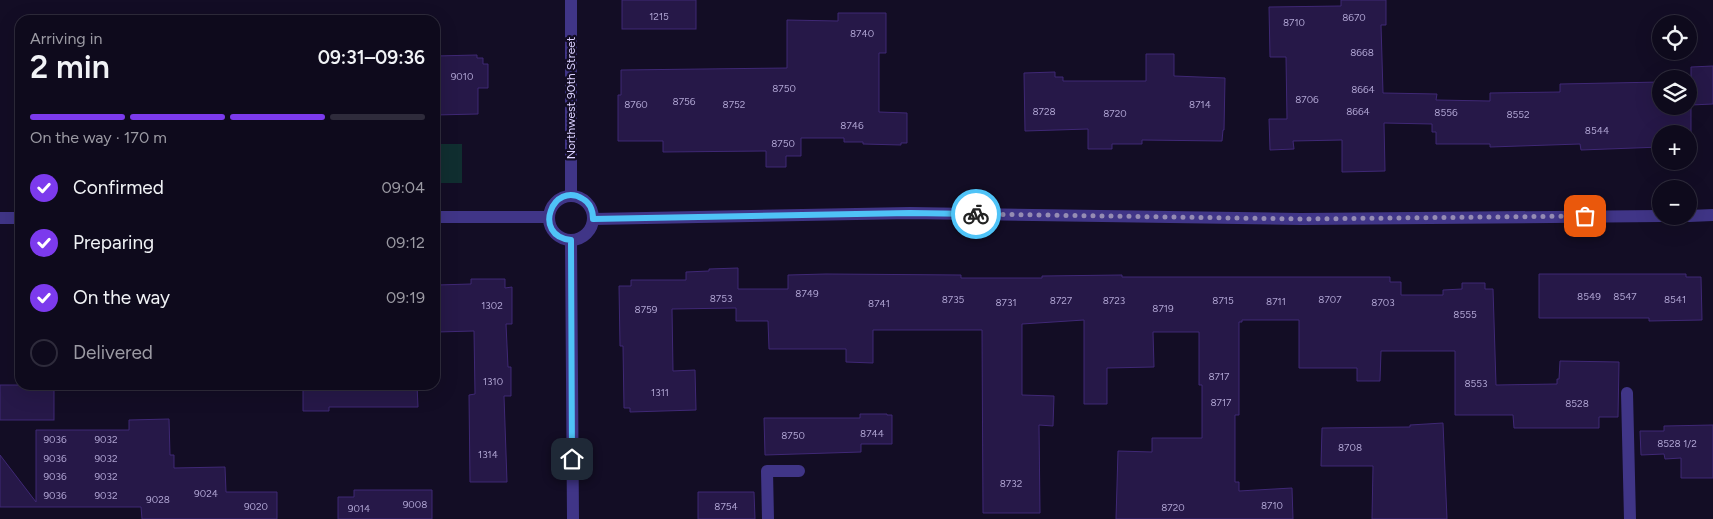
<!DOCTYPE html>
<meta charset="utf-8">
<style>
:root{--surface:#0e0a1c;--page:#1c1829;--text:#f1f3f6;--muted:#9b9aa3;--line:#2e2b3b;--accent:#7c3aed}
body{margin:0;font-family:Figtree,sans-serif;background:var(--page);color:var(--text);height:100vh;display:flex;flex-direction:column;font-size:19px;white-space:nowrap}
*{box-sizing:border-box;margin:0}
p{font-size:16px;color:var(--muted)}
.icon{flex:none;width:28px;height:28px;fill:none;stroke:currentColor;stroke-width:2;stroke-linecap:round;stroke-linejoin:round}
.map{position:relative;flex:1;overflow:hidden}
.side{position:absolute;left:15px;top:15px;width:425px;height:375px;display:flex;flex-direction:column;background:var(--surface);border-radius:15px;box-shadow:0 5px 20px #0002,0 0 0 1px var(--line)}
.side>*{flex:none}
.controls{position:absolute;left:1652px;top:15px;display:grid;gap:10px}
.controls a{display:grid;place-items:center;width:45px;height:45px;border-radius:50%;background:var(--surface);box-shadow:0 5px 20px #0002,0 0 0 1px var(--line);font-size:25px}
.pin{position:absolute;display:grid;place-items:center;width:42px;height:42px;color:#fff;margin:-21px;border-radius:10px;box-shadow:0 2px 8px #0006}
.courier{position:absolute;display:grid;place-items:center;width:50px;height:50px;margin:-25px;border:4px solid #4fc3f7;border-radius:50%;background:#fff;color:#222;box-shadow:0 1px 6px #0007}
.head em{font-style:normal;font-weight:600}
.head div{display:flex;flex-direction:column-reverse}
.head{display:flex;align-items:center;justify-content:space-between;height:85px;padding:0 15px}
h1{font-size:32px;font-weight:600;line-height:38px}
.bar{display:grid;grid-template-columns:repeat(4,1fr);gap:8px 5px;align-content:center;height:60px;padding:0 15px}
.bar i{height:6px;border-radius:4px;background:var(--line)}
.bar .current{background:var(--accent)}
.bar p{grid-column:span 4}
ol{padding:0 15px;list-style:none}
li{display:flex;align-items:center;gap:15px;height:55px}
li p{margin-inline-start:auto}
li .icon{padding:5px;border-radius:50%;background:var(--accent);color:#fff;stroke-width:4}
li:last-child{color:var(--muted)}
li i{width:28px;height:28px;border:2px solid var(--line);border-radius:50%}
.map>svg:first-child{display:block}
.green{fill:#102e30}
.building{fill:#261848;stroke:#3f2875}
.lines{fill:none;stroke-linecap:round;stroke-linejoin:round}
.lane{stroke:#403587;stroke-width:12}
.street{stroke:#403587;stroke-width:12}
.done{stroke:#958cb3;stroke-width:5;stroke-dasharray:0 9}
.route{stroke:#4fc3f7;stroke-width:6}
.labels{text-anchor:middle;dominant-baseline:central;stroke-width:4.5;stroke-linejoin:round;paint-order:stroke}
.number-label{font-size:10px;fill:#aea3d1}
.street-label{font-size:12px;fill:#dbd1ff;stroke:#130d25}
</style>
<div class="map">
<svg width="1713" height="519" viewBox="0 0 1713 519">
<rect width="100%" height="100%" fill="#130d25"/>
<rect class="green" x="435" y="144" width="27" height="39"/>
<g class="building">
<rect x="622" y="0" width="74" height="29"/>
<polygon points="1341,0 1386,0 1386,25 1381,25 1383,93 1437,94 1436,100 1490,101 1490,93 1560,92 1560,84 1661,82 1661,106 1689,106 1689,82 1691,82 1691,67 1713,66 1713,104 1691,105 1691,140 1689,140 1689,134 1661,134 1661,147 1581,150 1580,144 1490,147 1490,144 1436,144 1436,132 1432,132 1432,124 1384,123 1385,171 1342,172 1342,140 1293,141 1294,149 1270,150 1269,119 1287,119 1286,57 1270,57 1269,7 1341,6"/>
<polygon points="838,13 886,13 886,53 879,53 879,112 907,113 907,143 901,143 901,145 863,144 863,142 844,142 844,138 801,138 801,156 786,156 786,167 766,167 766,151 663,152 663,141 618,141 618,95 621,95 621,70 787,68 787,20 838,21"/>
<polygon points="1146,54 1174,54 1174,76 1225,78 1224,130 1223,130 1222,141 1142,140 1142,144 1112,144 1112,149 1088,149 1088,129 1025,131 1024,73 1055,72 1055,77 1063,77 1063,81 1146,81"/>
<polygon points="477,55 477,58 483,58 483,64 488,64 488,88 478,88 478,114 435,115 435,56"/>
<polygon points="738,268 738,289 788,289 788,275 826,274 961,275 961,278 1042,278 1042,276 1122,275 1122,277 1390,277 1390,282 1401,282 1401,295 1443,295 1443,290 1462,289 1462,283 1485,283 1485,289 1493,289 1496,385 1557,384 1557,379 1559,379 1560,361 1619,362 1618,417 1599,417 1599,428 1514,428 1513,415 1455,415 1455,351 1381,351 1380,381 1357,381 1357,368 1299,368 1299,320 1242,320 1242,322 1239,322 1239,415 1235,415 1235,482 1239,482 1239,491 1292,488 1293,519 1116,519 1118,451 1152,452 1152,438 1202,438 1202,385 1199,385 1199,332 1153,332 1154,367 1107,368 1107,404 1084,404 1084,320 1022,324 1022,395 1054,396 1053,426 1039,425 1040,513 983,513 982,330 873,330 873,363 846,362 846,349 769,349 768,321 736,321 736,308 672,309 673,371 695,370 696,410 630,412 630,408 624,408 623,346 620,346 619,286 631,286 631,280 686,280 686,272 709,271 709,269"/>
<polygon points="1539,274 1686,274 1686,277 1701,277 1702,320 1649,321 1649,318 1539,318"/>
<polygon points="471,279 505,279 505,288 512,287 512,324 506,324 508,367 511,367 511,396 504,396 507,482 470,482 469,395 475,394 474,331 437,332 437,285 471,284"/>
<rect x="0" y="385" width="54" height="35"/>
<polygon points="303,385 417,385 418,407 329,407 329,411 303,411"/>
<polygon points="860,414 887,414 887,415 892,415 892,444 861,444 861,452 765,455 764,418 860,418"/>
<polygon points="169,419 170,455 174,455 174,468 225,467 226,492 277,492 277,519 142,519 141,507 0,507 0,455 36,502 36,430 129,430 129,420"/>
<polygon points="1443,423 1447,519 1372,519 1373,466 1321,466 1322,428 1410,427 1410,425"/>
<polygon points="1713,425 1713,478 1681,478 1681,458 1665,459 1664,454 1641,455 1640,431 1664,431 1664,426"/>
<polygon points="354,490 432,490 432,519 338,519 338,497 354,497"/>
<polygon points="698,492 754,492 755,519 698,519"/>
</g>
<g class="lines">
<g class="lane">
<polyline points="1627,393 1630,519"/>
<polyline points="768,519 767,471 799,471"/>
</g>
<g class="street">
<polyline points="571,0 571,195"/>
<circle cx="571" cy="218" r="22"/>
<polyline points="1689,216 1713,215"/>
<polyline points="435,217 549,217"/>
<polyline points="0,218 20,218"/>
<polyline points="593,219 910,213 1301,219 1661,216"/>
<polyline points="571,240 573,519"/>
</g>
</g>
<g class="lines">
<polyline class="done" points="976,214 1301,219 1585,216"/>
<path class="route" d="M 572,459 L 571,240 C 531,236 553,180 583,199 C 590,203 593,211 593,219 L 910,213 L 976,214"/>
</g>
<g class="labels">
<g class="number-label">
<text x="659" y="16">1215</text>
<text x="1354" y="17">8670</text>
<text x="1294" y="22">8710</text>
<text x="862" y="33">8740</text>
<text x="1362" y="52">8668</text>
<text x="462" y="76">9010</text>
<text x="784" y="88">8750</text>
<text x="1363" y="89">8664</text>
<text x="1307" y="99">8706</text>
<text x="684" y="101">8756</text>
<text x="636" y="104">8760</text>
<text x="734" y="104">8752</text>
<text x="1200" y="104">8714</text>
<text x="1044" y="111">8728</text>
<text x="1358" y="111">8664</text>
<text x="1446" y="112">8556</text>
<text x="1115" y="113">8720</text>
<text x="1518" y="114">8552</text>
<text x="852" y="125">8746</text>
<text x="1597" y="130">8544</text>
<text x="783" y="143">8750</text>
<text x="807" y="293">8749</text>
<text x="1589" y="296">8549</text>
<text x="1625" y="296">8547</text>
<text x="721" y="298">8753</text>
<text x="953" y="299">8735</text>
<text x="1330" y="299">8707</text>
<text x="1675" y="299">8541</text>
<text x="1061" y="300">8727</text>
<text x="1114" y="300">8723</text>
<text x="1223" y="300">8715</text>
<text x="1276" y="301">8711</text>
<text x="1006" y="302">8731</text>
<text x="1383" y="302">8703</text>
<text x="879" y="303">8741</text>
<text x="492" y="305">1302</text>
<text x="1163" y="308">8719</text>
<text x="646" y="309">8759</text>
<text x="1465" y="314">8555</text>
<text x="1219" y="376">8717</text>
<text x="493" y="381">1310</text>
<text x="1476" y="383">8553</text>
<text x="660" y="392">1311</text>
<text x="1221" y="402">8717</text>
<text x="1577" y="403">8528</text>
<text x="872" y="433">8744</text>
<text x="793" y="435">8750</text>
<text x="55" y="439">9036</text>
<text x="106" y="439">9032</text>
<text x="1677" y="443">8528 1/2</text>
<text x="1350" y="447">8708</text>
<text x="488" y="454">1314</text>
<text x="55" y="458">9036</text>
<text x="106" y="458">9032</text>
<text x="55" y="476">9036</text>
<text x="106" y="476">9032</text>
<text x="1011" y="483">8732</text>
<text x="206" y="493">9024</text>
<text x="55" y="495">9036</text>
<text x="106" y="495">9032</text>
<text x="158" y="499">9028</text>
<text x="415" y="504">9008</text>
<text x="1272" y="505">8710</text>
<text x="256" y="506">9020</text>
<text x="726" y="506">8754</text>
<text x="1173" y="507">8720</text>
<text x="359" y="508">9014</text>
</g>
<g class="street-label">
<text transform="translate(571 98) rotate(-90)">Northwest 90th Street</text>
</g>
</g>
</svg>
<div class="controls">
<a><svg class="icon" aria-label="locate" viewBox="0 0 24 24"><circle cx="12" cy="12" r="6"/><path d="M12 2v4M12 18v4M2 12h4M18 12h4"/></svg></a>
<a><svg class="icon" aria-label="layers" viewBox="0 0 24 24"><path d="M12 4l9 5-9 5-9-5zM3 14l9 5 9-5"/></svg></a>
<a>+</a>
<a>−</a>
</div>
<div class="pin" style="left:1585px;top:216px;background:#ea580c"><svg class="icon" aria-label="bag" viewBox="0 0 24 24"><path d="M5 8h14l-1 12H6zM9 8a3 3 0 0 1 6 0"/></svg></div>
<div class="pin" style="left:572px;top:459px;background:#1f2937"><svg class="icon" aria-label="home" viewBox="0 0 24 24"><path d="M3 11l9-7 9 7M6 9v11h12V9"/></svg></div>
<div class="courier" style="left:976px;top:214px"><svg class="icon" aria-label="bike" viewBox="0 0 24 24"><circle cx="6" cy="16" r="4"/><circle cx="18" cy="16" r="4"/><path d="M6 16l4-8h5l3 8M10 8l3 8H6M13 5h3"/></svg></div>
<section class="side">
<div class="head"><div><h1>2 min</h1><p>Arriving in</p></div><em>09:31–09:36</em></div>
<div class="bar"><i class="current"></i><i class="current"></i><i class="current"></i><i></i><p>On the way · 170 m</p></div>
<ol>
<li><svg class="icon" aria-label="check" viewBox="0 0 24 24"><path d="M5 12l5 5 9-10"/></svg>Confirmed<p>09:04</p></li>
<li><svg class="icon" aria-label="check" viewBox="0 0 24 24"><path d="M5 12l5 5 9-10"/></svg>Preparing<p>09:12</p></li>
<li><svg class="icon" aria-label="check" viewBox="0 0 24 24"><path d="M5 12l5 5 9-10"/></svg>On the way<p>09:19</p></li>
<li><i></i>Delivered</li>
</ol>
</section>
</div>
